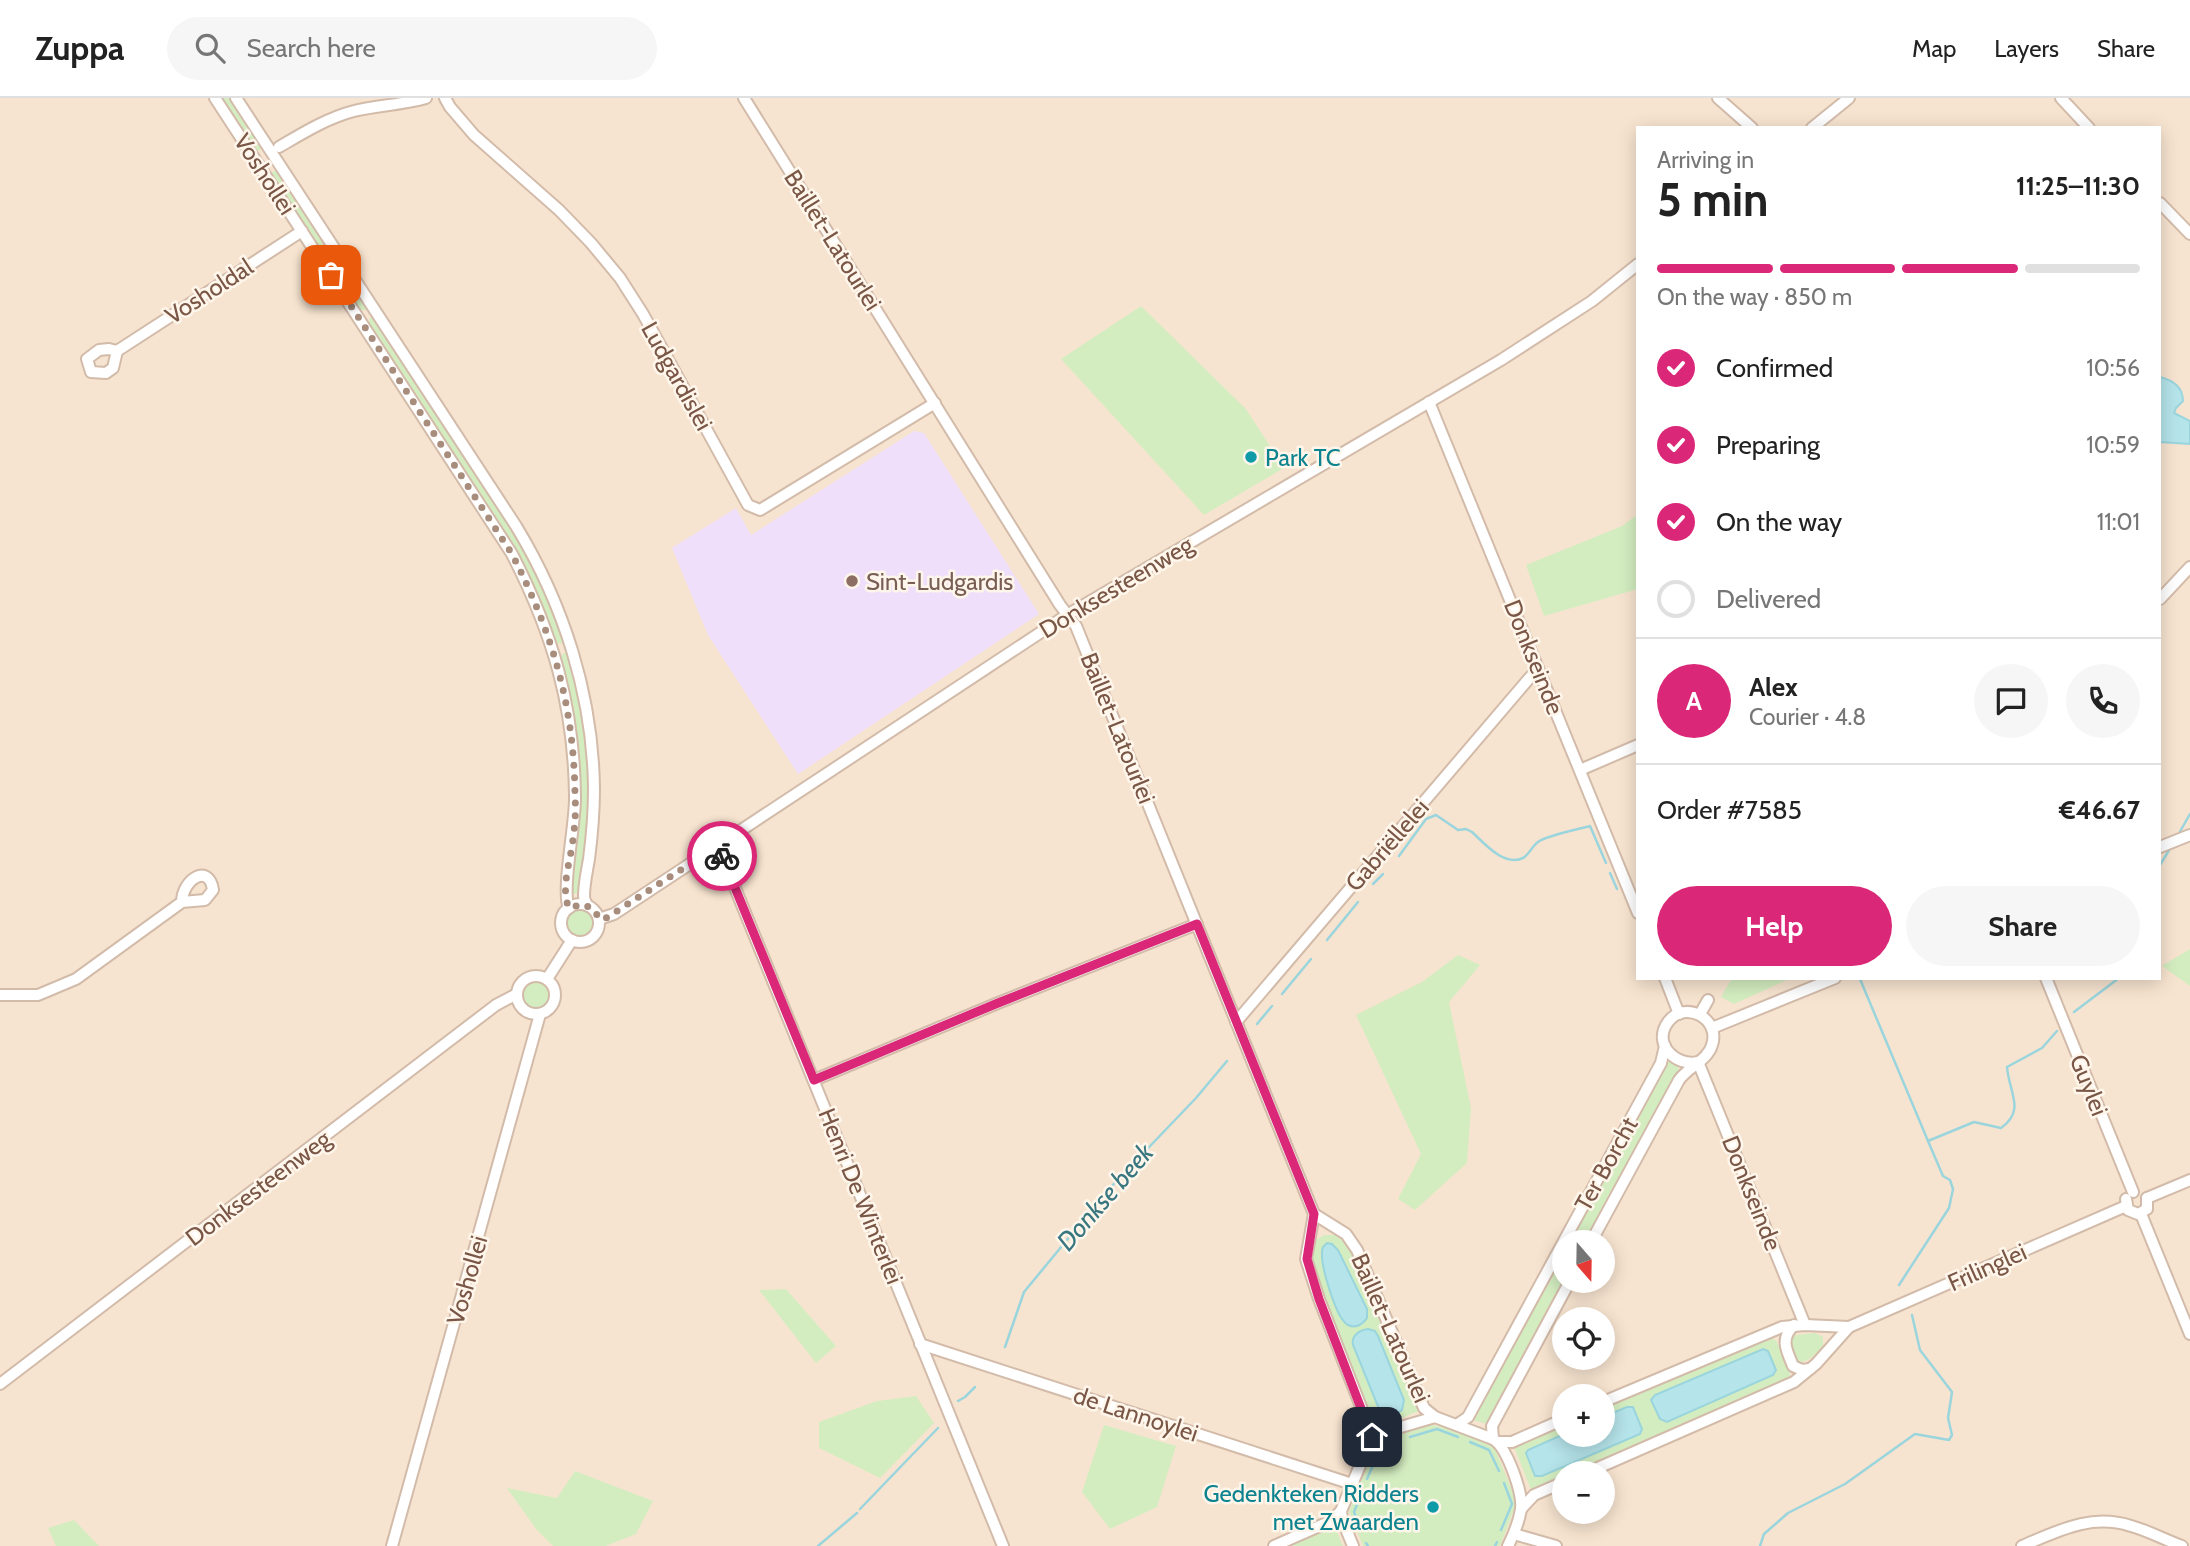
<!DOCTYPE html>
<meta charset="utf-8">
<style>
:root{--surface:#fff;--page:#f6f6f6;--text:#222;--muted:#767676;--line:#e0e0e0;--accent:#db2777}
body{margin:0;font-family:Cabin,sans-serif;background:var(--page);color:var(--text);height:100vh;display:flex;flex-direction:column;font-size:26px;white-space:nowrap}
*{box-sizing:border-box;margin:0}
p{font-size:23px;color:var(--muted)}
.icon{flex:none;width:38px;height:38px;fill:none;stroke:currentColor;stroke-width:2;stroke-linecap:round;stroke-linejoin:round}
.map{position:relative;flex:1;overflow:hidden}
.side{position:absolute;left:1636px;top:28px;width:525px;height:854px;display:flex;flex-direction:column;background:var(--surface);border-radius:0px;box-shadow:0 4px 18px #0003}
.side>*{flex:none}
.needle{width:46px;rotate:160deg}
.tools{position:absolute;left:1552px;top:1132px;display:grid;gap:14px}
.tools a{display:grid;place-items:center;width:63px;height:63px;border-radius:50%;background:var(--surface);box-shadow:0 4px 18px #0003;font-size:35px}
.pin{position:absolute;display:grid;place-items:center;width:60px;height:60px;color:#fff;margin:-30px;border-radius:14px;box-shadow:0 4px 10px #0006}
.courier{position:absolute;display:grid;place-items:center;width:70px;height:70px;margin:-35px;border:5px solid #db2777;border-radius:50%;background:#fff;color:#222;box-shadow:0 2px 9px #0007}
.headline em{font-style:normal;font-weight:700}
.headline div{display:flex;flex-direction:column-reverse}
.headline{display:flex;align-items:center;justify-content:space-between;height:119px;padding:0 21px}
h1{font-size:46px;font-weight:700;line-height:52px}
.bar{display:grid;grid-template-columns:repeat(4,1fr);gap:10px 7px;align-content:center;height:84px;padding:0 21px}
.bar i{height:9px;border-radius:5px;background:var(--line)}
.bar .on{background:var(--accent)}
.bar p{grid-column:span 4}
.line{display:flex;align-items:center;gap:18px;padding:0 21px;border-top:2px solid var(--line)}
.line div{flex:1}
.round{display:grid;place-items:center;flex:none;width:74px;height:74px;border-radius:37px;background:var(--page)}
ol{padding:0 21px;list-style:none}
li{display:flex;align-items:center;gap:21px;height:77px}
li p{margin-inline-start:auto}
li .icon{padding:7px;border-radius:50%;background:var(--accent);color:#fff;stroke-width:4}
li:last-child{color:var(--muted)}
li i{width:38px;height:38px;border:4px solid var(--line);border-radius:50%}
.primary-button{display:flex;gap:14px;margin-top:auto;padding:14px 21px}
.primary-button a{flex:1;height:80px;border-radius:42px;background:var(--accent);color:#fff;font-size:28px;font-weight:700;line-height:80px;text-align:center}
.primary-button a+a{background:var(--page);color:var(--text)}
header{display:flex;align-items:center;gap:42px;box-sizing:border-box;height:98px;padding:0 35px;background:var(--surface);border-bottom:2px solid var(--line)}
header strong{font-size:33px}
nav{display:flex;gap:38px;margin-inline-start:auto;font-size:24px}
.search{width:490px;height:63px;background:var(--page);display:flex;align-items:center;gap:18px;box-sizing:border-box;padding:0 24px;border-radius:38px;color:var(--muted);font-size:26px}
.map>svg:first-child{display:block}
.residential{fill:#f7e4d0;fill-rule:evenodd}
.education{fill:#f0dffb}
.green{fill:#d4edc0}
.water{fill:#b5e4ea;stroke:#9ad5dd;stroke-width:2}
.lines{fill:none;stroke-linecap:round;stroke-linejoin:round}
.stream{stroke:#9ad5dd;stroke-width:2.5}
.minor-casing{stroke:#d3bbaa;stroke-width:14}
.minor{stroke:#fff;stroke-width:10}
.done{stroke:#a88d7d;stroke-width:7;stroke-dasharray:0 12.6}
.route{stroke:#db2777;stroke-width:9}
.culture-dot{fill:#0f9aa8;stroke:#fff6eb;stroke-width:2.5}
.education-dot{fill:#8d6e63;stroke:#fff6eb;stroke-width:2.5}
.labels{text-anchor:middle;dominant-baseline:central;stroke-width:5;stroke-linejoin:round;paint-order:stroke}
.street-label{font-size:24px;fill:#795646;stroke:#fff6eb}
.culture-label{font-size:24px;fill:#0d838f;stroke:#fff6eb;text-anchor:start}
.education-label{font-size:24px;fill:#785e54;stroke:#fff6eb;text-anchor:start}
.water-label{font-size:26px;font-style:italic;fill:#387680;stroke:#fff6eb}
</style>
<header>
<strong>Zuppa</strong>
<div class="search"><svg class="icon" aria-label="search" viewBox="0 0 24 24"><circle cx="10" cy="10" r="6"/><path d="M15 15l6 6"/></svg>Search here</div>
<nav><a>Map</a><a>Layers</a><a>Share</a></nav>
</header>
<div class="map">
<svg width="2190" height="1448" viewBox="0 0 2190 1448">
<rect width="100%" height="100%" fill="#fef2e3"/>
<path class="residential" d="M 0,0 L 2190,0 L 2190,1448 L 0,1448 ZM 1638,30 L 2160,30 L 2160,880 L 1638,880 ZM 1564,1144 L 1603,1144 L 1603,1183 L 1564,1183 ZM 1564,1222 L 1603,1222 L 1603,1260 L 1564,1260 ZM 1564,1298 L 1603,1298 L 1603,1337 L 1564,1337 ZM 1564,1376 L 1603,1376 L 1603,1414 L 1564,1414 Z"/>
<polygon class="education" points="914,333 924,335 1039,516 798,676 708,537 672,450 736,410 751,437"/>
<g class="green">
<polygon points="219,0 232,0 264,49 255,55"/>
<polygon points="278,71 368,208 367,212 358,212 269,76"/>
<polygon points="1141,208 1246,311 1284,370 1204,417 1061,261"/>
<polygon points="370,220 374,220 527,453 542,483 565,542 563,545 557,546 555,544 533,487 368,226"/>
<polygon points="1638,416 1638,491 1544,518 1526,467 1622,428"/>
<path d="M 563,555 L 570,557 C 579,598 588,638 589,680 C 591,718 585,757 581,794 L 569,797 C 585,717 581,639 561,561 Z"/>
<circle cx="580" cy="825" r="14"/>
<polygon points="2190,851 2190,888 2162,868"/>
<polygon points="1458,857 1480,867 1449,904 1471,1010 1467,1065 1415,1112 1398,1101 1421,1056 1356,917 1422,884"/>
<polygon points="1732,880 1791,880 1734,906 1721,899"/>
<circle cx="536" cy="897" r="14"/>
<polygon points="1670,964 1678,968 1679,974 1587,1144 1567,1144 1665,966"/>
<polygon points="1324,1137 1336,1137 1346,1145 1363,1176 1420,1311 1419,1313 1377,1330 1374,1327 1323,1203 1311,1159 1314,1143"/>
<polygon points="1564,1149 1564,1183 1487,1326 1473,1322"/>
<polygon points="786,1191 836,1248 816,1265 759,1192"/>
<path d="M 1815,1235 L 1823,1239 L 1823,1248 C 1815,1256 1807,1267 1795,1263 L 1789,1242 L 1796,1237 Z"/>
<polygon points="1767,1239 1776,1242 1790,1274 1790,1278 1785,1283 1531,1392 1514,1349 1564,1326 1564,1337 1603,1337 1603,1309"/>
<polygon points="916,1298 934,1325 880,1380 819,1350 819,1324 877,1303"/>
<polygon points="1104,1327 1176,1348 1157,1409 1110,1431 1082,1394"/>
<path d="M 1432,1327 L 1447,1330 L 1494,1349 L 1517,1404 L 1500,1448 L 1363,1448 L 1349,1414 L 1371,1359 C 1381,1342 1413,1330 1432,1327 Z"/>
<polygon points="575,1373 653,1403 636,1436 606,1448 553,1448 536,1431 507,1390 557,1400"/>
<polygon points="74,1422 99,1448 56,1448 48,1430"/>
<polygon points="1334,1427 1343,1448 1284,1448"/>
</g>
<g class="water">
<path d="M 2160,279 C 2172,282 2183,289 2183,303 L 2176,310 L 2174,315 L 2190,323 L 2190,346 L 2160,344 Z"/>
<path d="M 1327,1145 L 1332,1146 L 1338,1152 L 1367,1211 L 1367,1220 C 1363,1226 1356,1231 1348,1227 C 1336,1221 1321,1168 1322,1155 C 1322,1149 1323,1149 1327,1145 Z"/>
<path d="M 1368,1231 L 1375,1233 L 1378,1238 L 1404,1302 L 1402,1312 C 1394,1319 1385,1319 1379,1311 L 1353,1247 C 1351,1238 1359,1232 1368,1231 Z"/>
<polygon points="1763,1251 1768,1253 1776,1272 1773,1277 1667,1324 1660,1321 1651,1302 1655,1297"/>
<polygon points="1627,1309 1633,1309 1642,1331 1640,1336 1542,1378 1535,1378 1526,1355 1528,1352 1564,1336 1603,1337 1603,1319"/>
</g>
<g class="lines">
<g class="stream">
<polyline points="2178,737 2190,716"/>
<path d="M 1399,758 L 1426,721 L 1436,717 L 1458,732 L 1466,731 L 1472,734 C 1484,745 1504,769 1523,760 C 1529,757 1532,748 1538,744 C 1545,738 1579,731 1590,728 L 1606,765"/>
<polyline points="2160,767 2171,749"/>
<polyline points="1610,775 1617,791"/>
<polyline points="1373,786 1383,776"/>
<polyline points="1327,842 1358,804"/>
<polyline points="1860,881 1928,1043"/>
<polyline points="1282,896 1311,861"/>
<polyline points="2074,914 2119,880"/>
<polyline points="1257,926 1272,908"/>
<path d="M 1899,1187 L 1949,1110 L 1953,1091 L 1950,1082 L 1943,1078 L 1928,1043 L 1974,1024 L 2001,1030 C 2026,1012 2009,995 2007,969 L 2042,950 L 2057,933"/>
<polyline points="1005,1249 1024,1194 1109,1091 1196,1000 1227,963"/>
<polyline points="958,1303 965,1299 975,1289"/>
<polyline points="1410,1339 1437,1331 1458,1339"/>
<polyline points="1470,1344 1489,1352 1499,1373"/>
<polyline points="1367,1381 1378,1356 1397,1345"/>
<polyline points="860,1411 938,1330"/>
<polyline points="1501,1432 1512,1406 1504,1385"/>
<polyline points="1361,1433 1354,1414 1362,1394"/>
<polyline points="1366,1445 1368,1448"/>
<polyline points="818,1448 857,1415"/>
<polyline points="1495,1448 1497,1444"/>
<polyline points="1760,1448 1764,1436 1788,1415 1845,1386 1915,1336 1949,1342 1952,1337 1948,1320 1952,1294 1920,1252 1912,1217"/>
</g>
<g class="minor-casing">
<g id="minor">
<path d="M 215,0 L 512,456 C 553,536 574,608 575,698 C 576,723 561,793 569,810"/>
<path d="M 236,0 L 516,428 C 564,507 593,598 594,691 C 594,714 592,738 589,761 C 587,773 584,786 584,798 C 584,803 585,803 588,808"/>
<polyline points="445,0 450,9 474,37 559,112 591,145 620,180 643,216 748,407 760,412 935,305"/>
<polyline points="744,0 1060,507 1076,528 1314,1116 1306,1161 1319,1201 1370,1332 1371,1346"/>
<polyline points="1718,0 1752,30"/>
<polyline points="2061,0 2089,30"/>
<polyline points="1812,30 1849,0"/>
<path d="M 279,49 C 303,35 327,20 354,13 C 378,7 402,7 426,0"/>
<polyline points="2160,105 2190,136"/>
<polygon points="109,251 117,253 113,270 106,275 91,274 87,261 99,252"/>
<polyline points="117,253 302,133"/>
<polyline points="1429,304 1638,815"/>
<polyline points="2160,501 2190,469"/>
<polyline points="1580,672 1638,647"/>
<polyline points="718,748 1003,1448"/>
<polyline points="2160,749 2190,737"/>
<circle cx="580" cy="825" r="19"/>
<polyline points="599,821 614,816 1067,517 1501,262 1592,203 1638,166"/>
<circle cx="536" cy="897" r="19"/>
<polyline points="1665,880 1679,916"/>
<polyline points="2046,880 2133,1094"/>
<polyline points="547,881 572,842"/>
<path d="M 0,897 L 38,897 L 76,881 L 182,804 L 205,802 L 213,792 C 209,764 182,782 182,804"/>
<polyline points="1700,916 1708,902"/>
<polyline points="1236,924 1538,570"/>
<polyline points="1712,930 1835,880"/>
<polyline points="1698,964 1805,1227"/>
<polyline points="814,982 998,905 1197,826"/>
<polyline points="2147,1100 2190,1082"/>
<polyline points="2126,1101 2128,1112 2138,1116 2147,1111 2147,1100"/>
<polyline points="1314,1116 1346,1136 1357,1152 1424,1310 1435,1319"/>
<polyline points="2141,1116 2190,1236"/>
<path d="M 1591,1144 L 1679,982 C 1688,969 1708,962 1712,947 C 1721,921 1685,901 1668,924 C 1652,946 1676,969 1698,964"/>
<path d="M 1794,1227 C 1780,1241 1786,1251 1793,1268 L 1802,1272 L 1810,1271"/>
<polyline points="920,1246 1352,1386"/>
<polyline points="0,1286 496,907 517,896"/>
<polyline points="1603,1304 1782,1229 1805,1227 1849,1229"/>
<polyline points="1458,1326 1468,1319 1661,965 1665,948"/>
<polyline points="1493,1341 1492,1328 1570,1183"/>
<polyline points="1497,1344 1512,1344 1564,1321"/>
<polyline points="1584,1376 1794,1284 1816,1266 1849,1229 2126,1108"/>
<polyline points="1521,1411 1534,1397 1564,1384"/>
<polyline points="1514,1436 1556,1448"/>
<polyline points="392,1448 540,916"/>
<polyline points="1274,1448 1331,1423 1341,1413"/>
<path d="M 1353,1448 L 1342,1421 L 1341,1413 L 1361,1365 L 1371,1346 L 1379,1339 L 1401,1329 L 1435,1319 L 1493,1341 C 1507,1349 1523,1395 1521,1411 C 1519,1424 1514,1436 1508,1448"/>
<path d="M 2022,1448 C 2058,1433 2091,1415 2131,1428 C 2149,1433 2165,1442 2182,1448"/>
</g>
</g>
<use href="#minor" class="minor"/>
</g>
<g class="lines">
<path class="done" d="M 331,177 L 512,456 C 553,536 574,608 575,698 C 576,712 575,727 573,741 C 571,761 560,791 569,810 L 584,806 L 595,813 L 599,821 L 606,820 L 718,748 L 722,758"/>
<polyline class="route" points="722,758 814,982 998,905 1197,826 1314,1116 1307,1161 1319,1201 1372,1339"/>
</g>
<g class="culture-dot">
<circle cx="1251" cy="359" r="7"/>
<circle cx="1433" cy="1409" r="7"/>
</g>
<circle class="education-dot" cx="852" cy="483" r="7"/>
<g class="labels">
<g class="street-label">
<text transform="translate(265 76) rotate(57)">Voshollei</text>
<text transform="translate(833 142) rotate(58)">Baillet-Latourlei</text>
<text transform="translate(209 193) rotate(-33)">Vosholdal</text>
<text transform="translate(677 278) rotate(61)">Ludgardislei</text>
<text transform="translate(1116 489) rotate(-31)">Donksesteenweg</text>
<text transform="translate(1534 559) rotate(68)">Donkseinde</text>
<text transform="translate(1118 630) rotate(68)">Baillet-Latourlei</text>
<text transform="translate(1387 747) rotate(-49)">Gabriëllelei</text>
<text transform="translate(2089 987) rotate(68)">Guylei</text>
<text transform="translate(1606 1066) rotate(-61)">Ter Borcht</text>
<text transform="translate(258 1090) rotate(-37)">Donksesteenweg</text>
<text transform="translate(1752 1095) rotate(68)">Donkseinde</text>
<text transform="translate(861 1098) rotate(68)">Henri De Winterlei</text>
<text transform="translate(1987 1169) rotate(-24)">Frilinglei</text>
<text transform="translate(467 1182) rotate(-74)">Voshollei</text>
<text transform="translate(1391 1230) rotate(66)">Baillet-Latourlei</text>
<text transform="translate(1136 1316) rotate(18)">de Lannoylei</text>
</g>
<g class="culture-label">
<text x="1265" y="359">Park TC</text>
<text x="1419" y="1395" text-anchor="end">Gedenkteken Ridders<tspan x="1419" dy="28">met Zwaarden</tspan></text>
</g>
<g class="education-label">
<text x="866" y="483">Sint-Ludgardis</text>
</g>
<g class="water-label">
<text transform="translate(1105 1099) rotate(-49)">Donkse beek</text>
</g>
</g>
</svg>
<div class="tools">
<a><svg class="needle" viewBox="-14 -14 28 28"><path d="M0-13l5 13h-10z" fill="#e53935"/><path d="M0 13l5-13h-10z" fill="#767676"/></svg></a>
<a><svg class="icon" aria-label="locate" viewBox="0 0 24 24"><circle cx="12" cy="12" r="6"/><path d="M12 2v4M12 18v4M2 12h4M18 12h4"/></svg></a>
<a>+</a>
<a>−</a>
</div>
<div class="pin" style="left:331px;top:177px;background:#ea580c"><svg class="icon" aria-label="bag" viewBox="0 0 24 24"><path d="M5 8h14l-1 12H6zM9 8a3 3 0 0 1 6 0"/></svg></div>
<div class="pin" style="left:1372px;top:1339px;background:#1f2937"><svg class="icon" aria-label="home" viewBox="0 0 24 24"><path d="M3 11l9-7 9 7M6 9v11h12V9"/></svg></div>
<div class="courier" style="left:722px;top:758px"><svg class="icon" aria-label="bike" viewBox="0 0 24 24"><circle cx="6" cy="16" r="4"/><circle cx="18" cy="16" r="4"/><path d="M6 16l4-8h5l3 8M10 8l3 8H6M13 5h3"/></svg></div>
<section class="side">
<div class="headline"><div><h1>5 min</h1><p>Arriving in</p></div><em>11:25–11:30</em></div>
<div class="bar"><i class="on"></i><i class="on"></i><i class="on"></i><i></i><p>On the way · 850 m</p></div>
<ol>
<li><svg class="icon" aria-label="check" viewBox="0 0 24 24"><path d="M5 12l5 5 9-10"/></svg>Confirmed<p>10:56</p></li>
<li><svg class="icon" aria-label="check" viewBox="0 0 24 24"><path d="M5 12l5 5 9-10"/></svg>Preparing<p>10:59</p></li>
<li><svg class="icon" aria-label="check" viewBox="0 0 24 24"><path d="M5 12l5 5 9-10"/></svg>On the way<p>11:01</p></li>
<li><i></i>Delivered</li>
</ol>
<div class="line" style="height:126px"><b class="round" style="background:var(--accent);color:#fff">A</b><div><b>Alex</b><p>Courier · 4.8</p></div><a class="round"><svg class="icon" aria-label="chat" viewBox="0 0 24 24"><path d="M4 5h16v11H9l-5 4z"/></svg></a><a class="round"><svg class="icon" aria-label="phone" viewBox="0 0 24 24"><path d="M5 4h4l2 5-3 2q2 4 5 5l2-3 5 2v4C11 20 4 13 5 4z"/></svg></a></div>
<div class="line" style="height:91px"><div>Order #7585</div><b>€46.67</b></div>
<div class="primary-button"><a>Help</a><a>Share</a></div>
</section>
</div>
